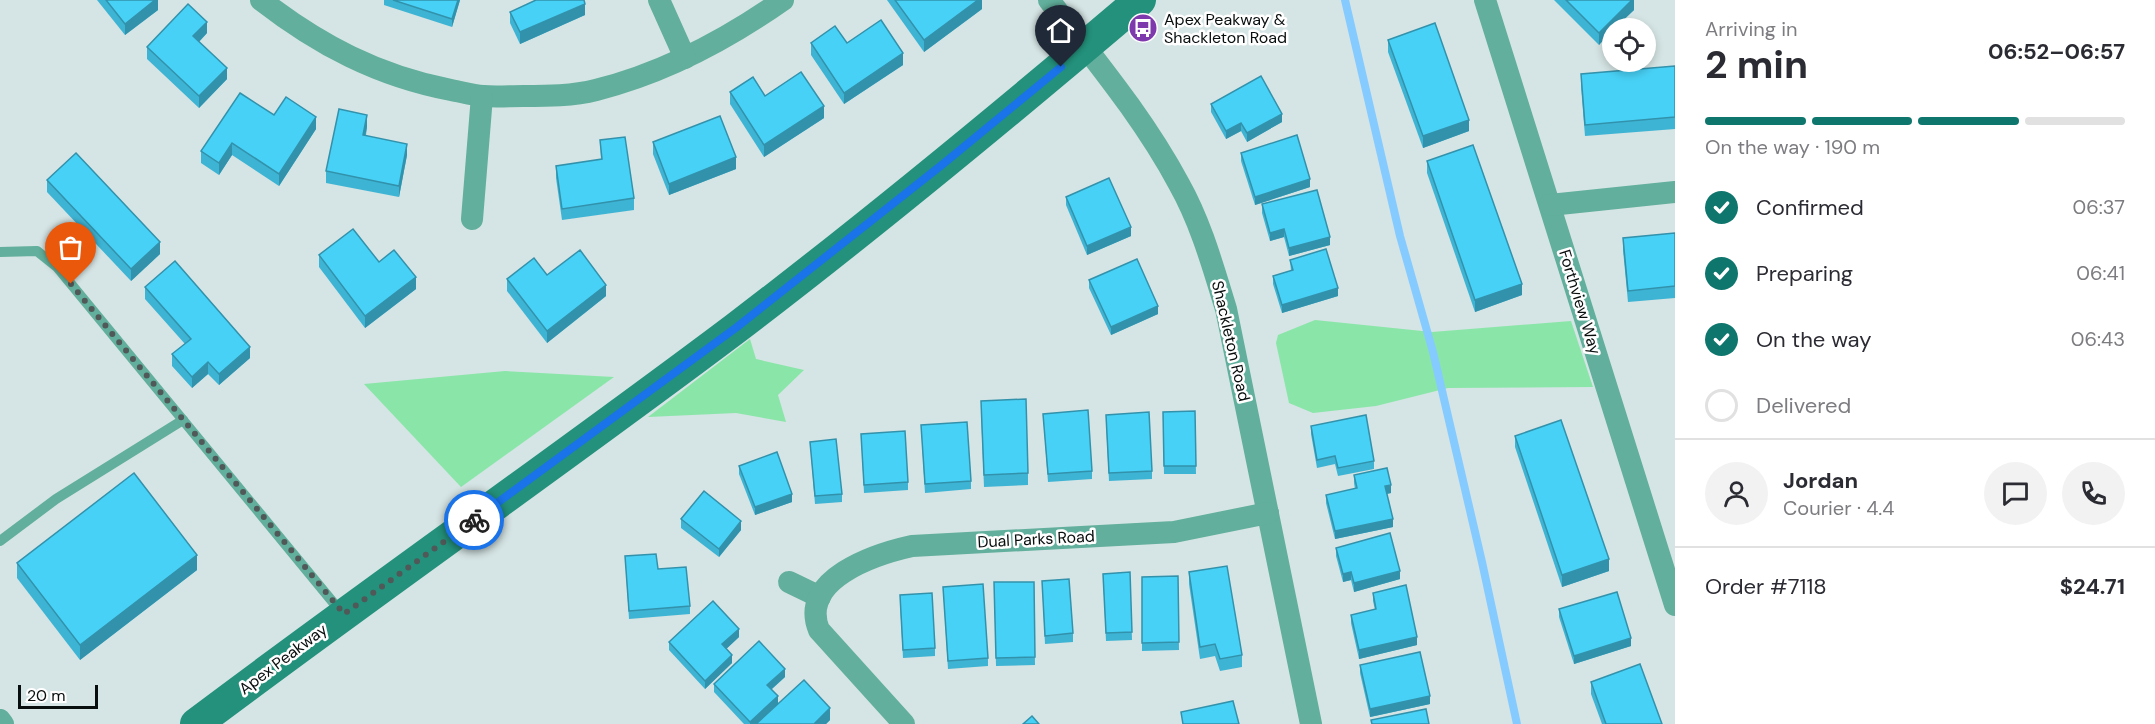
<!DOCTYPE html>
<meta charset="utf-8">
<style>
:root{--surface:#fff;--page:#f2f2f3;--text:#2b2b33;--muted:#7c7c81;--line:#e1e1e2;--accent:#0f766e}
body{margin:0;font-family:"DM Sans",sans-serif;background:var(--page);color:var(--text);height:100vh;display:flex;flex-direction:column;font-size:22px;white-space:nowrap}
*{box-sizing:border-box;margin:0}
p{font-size:20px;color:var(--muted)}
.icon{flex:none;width:33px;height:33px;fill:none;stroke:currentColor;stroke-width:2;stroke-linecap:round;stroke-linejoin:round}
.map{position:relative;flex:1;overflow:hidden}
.side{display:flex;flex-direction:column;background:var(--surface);width:480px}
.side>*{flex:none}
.controls{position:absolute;left:1602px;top:18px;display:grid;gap:12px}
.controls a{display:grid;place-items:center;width:54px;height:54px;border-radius:50%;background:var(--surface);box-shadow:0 3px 9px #0003;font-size:30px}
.scale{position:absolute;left:18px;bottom:15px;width:80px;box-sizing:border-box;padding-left:6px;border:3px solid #080d0d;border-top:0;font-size:16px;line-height:21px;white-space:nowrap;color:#080d0d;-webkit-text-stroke:4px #fff;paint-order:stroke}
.pin{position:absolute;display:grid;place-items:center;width:51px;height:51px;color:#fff;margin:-62px -26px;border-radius:50% 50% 50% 0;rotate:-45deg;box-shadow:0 0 6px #0007}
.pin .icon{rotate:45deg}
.courier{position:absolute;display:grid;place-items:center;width:60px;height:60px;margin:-30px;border:4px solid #1a73e8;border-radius:50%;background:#fff;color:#222;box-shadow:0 2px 8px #0007}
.headline em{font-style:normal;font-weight:700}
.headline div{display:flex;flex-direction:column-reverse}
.headline{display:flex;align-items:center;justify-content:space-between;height:102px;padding:0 30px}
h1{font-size:39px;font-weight:700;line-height:45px}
.bar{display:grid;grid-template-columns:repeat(4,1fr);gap:9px 6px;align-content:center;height:72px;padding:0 30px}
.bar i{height:8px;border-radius:4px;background:var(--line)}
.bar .current{background:var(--accent)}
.bar p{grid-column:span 4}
.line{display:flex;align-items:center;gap:15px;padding:0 30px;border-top:2px solid var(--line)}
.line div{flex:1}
.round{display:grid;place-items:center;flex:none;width:63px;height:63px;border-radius:32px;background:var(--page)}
ol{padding:0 30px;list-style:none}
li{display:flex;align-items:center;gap:18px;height:66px}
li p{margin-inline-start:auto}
li .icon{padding:6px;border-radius:50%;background:var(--accent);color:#fff;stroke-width:4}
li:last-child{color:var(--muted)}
li i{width:33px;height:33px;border:3px solid var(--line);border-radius:50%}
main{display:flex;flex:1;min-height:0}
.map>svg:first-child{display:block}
.green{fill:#89e6a8}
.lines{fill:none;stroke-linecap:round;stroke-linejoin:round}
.stream{stroke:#86cbff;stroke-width:8}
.service{stroke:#61af9c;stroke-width:10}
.minor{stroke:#61af9c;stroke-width:22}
.secondary{stroke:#23917b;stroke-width:32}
.wall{fill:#3eb4d4}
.shaded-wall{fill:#3292ac}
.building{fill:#48d1f6;stroke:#3292ac;stroke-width:1.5}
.done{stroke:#505858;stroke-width:6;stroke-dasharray:0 10.8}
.route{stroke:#1a73e8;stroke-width:8}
.labels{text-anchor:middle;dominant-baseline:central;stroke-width:5;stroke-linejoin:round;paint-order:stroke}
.poi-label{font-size:16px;fill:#080d0d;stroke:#fff;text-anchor:start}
.street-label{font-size:16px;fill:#080d0d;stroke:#fff}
</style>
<main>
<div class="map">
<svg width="1675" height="724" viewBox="0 0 1675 724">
<rect width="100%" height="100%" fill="#d5e4e4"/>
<g class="green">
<polygon points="1315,320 1432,332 1571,321 1593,387 1448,388 1376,406 1313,413 1289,403 1276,343 1278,335"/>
<polygon points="750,339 756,359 804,370 778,395 786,422 736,413 648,417"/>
<polygon points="505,371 614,377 461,487 364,384"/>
</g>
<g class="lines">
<polyline class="stream" points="1345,0 1400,236 1433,352 1482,562 1517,724"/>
<g class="service">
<polyline points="0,252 37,251 57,267 341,612"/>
<polyline points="0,541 56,499 183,420"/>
</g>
<g class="minor">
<path d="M 261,0 C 319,45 378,76 451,90 C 462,92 472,95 483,96 C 496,97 510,96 523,96 C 547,96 573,96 596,90 C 664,73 726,40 783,0"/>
<polyline points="659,0 685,58"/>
<path d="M 1049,0 C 1095,60 1143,117 1179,184 C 1201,223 1213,267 1226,309 L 1311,724"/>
<polyline points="1485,0 1675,605"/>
<polyline points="1550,205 1675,192"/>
<polyline points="472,219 482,96"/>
<polyline points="789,582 820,597"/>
<polyline points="0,720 3,724"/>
<path d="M 904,724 L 819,630 C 798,579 876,554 912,546 L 1174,532 L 1268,513"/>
</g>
<path class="secondary" d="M 196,724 C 374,590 558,462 736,328 C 874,223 1008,112 1140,0"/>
</g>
<g class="wall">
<polygon points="97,0 158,0 158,10 125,35"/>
<polygon points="384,0 460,0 452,27 384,5"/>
<polygon points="887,0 982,0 982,9 924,52"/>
<polygon points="1554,0 1634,0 1634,10 1615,28 1612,28 1599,45"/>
<polygon points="510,12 585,15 520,44 510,23"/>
<polygon points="207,33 199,42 227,79 199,108 147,59 147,47"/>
<polygon points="1388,40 1469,131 1423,148 1388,52"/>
<polygon points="811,43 847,43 903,65 844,104 811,55"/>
<polygon points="1675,66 1675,129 1585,136 1581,86 1581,74"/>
<polygon points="730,92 765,96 824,118 764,157 730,104"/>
<polygon points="1211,104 1282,122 1247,142 1241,131 1226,139 1211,112"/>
<polygon points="274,115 316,129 279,186 232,155 219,175 201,163 201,151"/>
<polygon points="367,127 366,135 407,155 399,197 326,183 326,171"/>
<polygon points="600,140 634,198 634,210 562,220 556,178 556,166 601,160"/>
<polygon points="653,142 736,169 669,195 653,154"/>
<polygon points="1241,153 1310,187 1255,205 1241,161"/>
<polygon points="1427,161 1522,295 1475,312 1427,173"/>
<polygon points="47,180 160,254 131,281 47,192"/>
<polygon points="1066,197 1131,236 1087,255 1066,205"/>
<polygon points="1262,204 1330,245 1289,256 1284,237 1270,241 1262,213"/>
<polygon points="1675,233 1675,298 1628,302 1623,250 1623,238"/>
<polygon points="319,255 379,262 416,289 365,328 319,267"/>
<polygon points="1290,260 1338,296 1282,313 1273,284 1273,276 1291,271"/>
<polygon points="507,279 606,296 547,343 507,291"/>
<polygon points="1089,280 1158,314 1111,335 1089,288"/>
<polygon points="145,287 250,358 219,385 208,374 192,388 172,366 172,354 185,344 145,299"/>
<polygon points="1195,411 1196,474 1164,474 1163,412"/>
<polygon points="981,412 1028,473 1028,485 984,487"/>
<polygon points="1043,414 1092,471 1092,479 1048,482"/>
<polygon points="1106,423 1152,471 1152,479 1109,481"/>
<polygon points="921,425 971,481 971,489 925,493"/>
<polygon points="1311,426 1374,461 1374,469 1338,476 1335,464 1317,468 1311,434"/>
<polygon points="861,434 908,482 908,490 864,493"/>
<polygon points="1515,436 1609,571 1562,587 1515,447"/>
<polygon points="810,442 842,494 842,502 815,504"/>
<polygon points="739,466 792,502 755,515 739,474"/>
<polygon points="1354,475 1391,493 1387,494 1393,527 1335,539 1326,503 1326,495 1355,489 1354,483"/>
<polygon points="681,519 741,530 719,557 681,528"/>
<polygon points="1336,548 1400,579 1354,592 1351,580 1343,582 1336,556"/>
<polygon points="625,556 658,569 690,606 690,614 629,619"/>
<polygon points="17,563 197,570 80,660 17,578"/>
<polygon points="1130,572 1132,640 1106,641 1103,574"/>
<polygon points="1189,572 1242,655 1242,667 1220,671 1215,656 1200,659 1189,584"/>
<polygon points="1178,576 1179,650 1142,651 1142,577"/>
<polygon points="1042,581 1073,633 1073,642 1045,644"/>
<polygon points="994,582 1034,582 1035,665 996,666"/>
<polygon points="943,587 988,658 988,666 948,669"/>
<polygon points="1373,593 1417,645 1359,659 1351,623 1351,615 1375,610 1373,601"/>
<polygon points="900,603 935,648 935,656 903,658"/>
<polygon points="1559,609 1631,646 1574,664 1559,617"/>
<polygon points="739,637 726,649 732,663 705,689 669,650 669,642"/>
<polygon points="1360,665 1430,704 1370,717 1360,673"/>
<polygon points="785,677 771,690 778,704 830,720 826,724 744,724 714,692 714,684"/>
<polygon points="1591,682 1662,724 1602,724 1591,694"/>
</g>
<g class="shaded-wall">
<polygon points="155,0 158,0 158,10 125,35 125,24"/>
<polygon points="458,0 460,0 452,27 452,19"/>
<polygon points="978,0 982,0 982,9 924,52 924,40"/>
<polygon points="1632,0 1634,0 1634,10 1615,28 1612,28 1612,31 1599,45 1599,33"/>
<polygon points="585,4 585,15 520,44 520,32"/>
<polygon points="207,22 207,33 193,48 193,36"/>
<polygon points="903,53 903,65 844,104 844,93"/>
<polygon points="227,68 227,79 199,108 199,96"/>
<polygon points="824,106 824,118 764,157 764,145"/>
<polygon points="1282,114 1282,122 1247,142 1247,133"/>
<polygon points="367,115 367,127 363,146 363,135"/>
<polygon points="316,117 316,129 279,186 279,174"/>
<polygon points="1469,120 1469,131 1423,148 1423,136"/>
<polygon points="1241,123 1241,131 1226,139 1226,131"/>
<polygon points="232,143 232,155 219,175 219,163"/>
<polygon points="407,144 407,155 399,197 399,186"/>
<polygon points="736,157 736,169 669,195 669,184"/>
<polygon points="1310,179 1310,187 1255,205 1255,197"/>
<polygon points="1131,227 1131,236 1087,255 1087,246"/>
<polygon points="1284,229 1284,237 1270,241 1270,233"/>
<polygon points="1330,237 1330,245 1289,256 1289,248"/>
<polygon points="160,242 160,254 131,281 131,269"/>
<polygon points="416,277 416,289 365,328 365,316"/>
<polygon points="1522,284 1522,295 1475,312 1475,300"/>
<polygon points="606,285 606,296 547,343 547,331"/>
<polygon points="1338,288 1338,296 1282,313 1282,305"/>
<polygon points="1158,306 1158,314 1111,335 1111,327"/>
<polygon points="250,347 250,358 219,385 219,374"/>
<polygon points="208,362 208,374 192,388 192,377"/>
<polygon points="1391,485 1391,493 1385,494 1385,486"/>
<polygon points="792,494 792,502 755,515 755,507"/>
<polygon points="1393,519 1393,527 1335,539 1335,531"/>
<polygon points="741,521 741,530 719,557 719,549"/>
<polygon points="197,555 197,570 80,660 80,645"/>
<polygon points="1609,559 1609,571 1562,587 1562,575"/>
<polygon points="1400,571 1400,579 1354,592 1354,583"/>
<polygon points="1351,572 1351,580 1343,582 1343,574"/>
<polygon points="739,629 739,637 722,653 722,644"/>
<polygon points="1417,637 1417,645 1359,659 1359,650"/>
<polygon points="1631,638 1631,646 1574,664 1574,656"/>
<polygon points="732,655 732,663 705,689 705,681"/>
<polygon points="785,669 785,677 767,693 767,685"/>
<polygon points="778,696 778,705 757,724 750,724 750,722"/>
<polygon points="1430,696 1430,704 1370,717 1370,709"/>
<polygon points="830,708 830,720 826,724 815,724 815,723"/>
</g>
<g class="building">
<polygon points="106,0 155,0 125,24"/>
<polygon points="393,0 458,0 452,19"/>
<polygon points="536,0 584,0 585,4 520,32 510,12"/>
<polygon points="895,0 978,0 924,40"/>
<polygon points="1566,0 1632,0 1599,33"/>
<polygon points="188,4 207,22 193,36 227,68 199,96 147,47"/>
<polygon points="881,20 903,53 844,93 811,43 835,26 847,43"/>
<polygon points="1435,23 1469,120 1423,136 1388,40"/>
<polygon points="1675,66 1675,117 1585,125 1581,74"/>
<polygon points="801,72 824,106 764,145 730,92 753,77 765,96"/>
<polygon points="1261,76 1282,114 1247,133 1241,123 1226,131 1211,104"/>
<polygon points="240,93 274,115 286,97 316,117 279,174 232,143 219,163 201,151"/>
<polygon points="339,109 367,115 363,135 407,144 399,186 326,171"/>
<polygon points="720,116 736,157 669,184 653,142"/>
<polygon points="1297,135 1310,179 1255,197 1241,153"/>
<polygon points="625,137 634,198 562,209 556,166 602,159 600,140"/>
<polygon points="1473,145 1522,284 1475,300 1427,161"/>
<polygon points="76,153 160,242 131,269 47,180"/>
<polygon points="1109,178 1131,227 1087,246 1066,197"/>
<polygon points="1317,190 1330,237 1289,248 1284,229 1270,233 1262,204"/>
<polygon points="353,229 379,262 394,250 416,277 365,316 319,255"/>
<polygon points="1675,233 1675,286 1628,291 1623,238"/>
<polygon points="1326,249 1338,288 1282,305 1273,276 1293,270 1290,260"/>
<polygon points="580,250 606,285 547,331 507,279 534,258 547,275"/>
<polygon points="1137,259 1158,306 1111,327 1089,280"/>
<polygon points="175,261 250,347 219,374 208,362 192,377 172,354 191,339 145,287"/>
<polygon points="1026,399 1028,473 984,475 981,401"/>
<polygon points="1088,410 1092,471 1048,474 1043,414"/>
<polygon points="1195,411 1196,466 1164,466 1163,412"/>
<polygon points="1149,412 1152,471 1109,473 1106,415"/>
<polygon points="1366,415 1374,461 1338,468 1335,456 1317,460 1311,426"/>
<polygon points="1561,420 1609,559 1562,575 1515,436"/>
<polygon points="967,422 971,481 925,484 921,425"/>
<polygon points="905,431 908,482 864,485 861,434"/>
<polygon points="836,439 842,494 815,496 810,442"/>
<polygon points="777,452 792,494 755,507 739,466"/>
<polygon points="1387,468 1391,485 1385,486 1393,519 1335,531 1326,495 1357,488 1354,475"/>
<polygon points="134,473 197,555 80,645 17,563"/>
<polygon points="704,491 741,521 719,549 681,519"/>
<polygon points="1390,533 1400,571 1354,583 1351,572 1343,574 1336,548"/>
<polygon points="656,554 658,569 686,567 690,606 629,611 625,556"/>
<polygon points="1227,566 1242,655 1220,659 1215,644 1200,647 1189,572"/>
<polygon points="1130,572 1132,632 1106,633 1103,574"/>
<polygon points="1178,576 1179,642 1142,643 1142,577"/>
<polygon points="1069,579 1073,633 1045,636 1042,581"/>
<polygon points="994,582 1034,582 1035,657 996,658"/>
<polygon points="983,584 988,658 948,661 943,587"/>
<polygon points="1406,585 1417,637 1359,650 1351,615 1376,609 1373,593"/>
<polygon points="1617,592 1631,638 1574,656 1559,609"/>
<polygon points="932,593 935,648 903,650 900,595"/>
<polygon points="713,601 739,629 722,644 732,655 705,681 669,642"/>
<polygon points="759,641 785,669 767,685 778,696 750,722 714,684"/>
<polygon points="1420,652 1430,696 1370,709 1360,665"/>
<polygon points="1640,664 1662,724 1606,724 1591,682"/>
<polygon points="804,680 830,708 815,723 816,724 756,724"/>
<polygon points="1233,701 1239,724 1183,724 1181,712"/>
<polygon points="1426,709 1429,724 1372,724 1371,720"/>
<polygon points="1032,716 1039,724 1023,724"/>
</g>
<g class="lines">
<polyline class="done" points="71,284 344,614 474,520"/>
<polyline class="route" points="474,520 737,327 943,164 1061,67"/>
</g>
<defs>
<g id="bus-disc" transform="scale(1.5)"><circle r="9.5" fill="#7e39ad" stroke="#fff"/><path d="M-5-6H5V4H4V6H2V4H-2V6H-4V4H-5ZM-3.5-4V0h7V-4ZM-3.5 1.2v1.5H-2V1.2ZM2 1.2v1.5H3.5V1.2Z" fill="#fff"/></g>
</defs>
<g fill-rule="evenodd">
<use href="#bus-disc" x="1143" y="28"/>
</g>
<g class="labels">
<g class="poi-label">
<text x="1164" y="19">Apex Peakway &amp;<tspan x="1164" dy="18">Shackleton Road</tspan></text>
</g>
<g class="street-label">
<text transform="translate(1580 302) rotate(73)">Forthview Way</text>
<text transform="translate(1231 341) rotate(77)">Shackleton Road</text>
<text transform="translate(1036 539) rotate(-3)">Dual Parks Road</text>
<text transform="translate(283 659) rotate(-37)">Apex Peakway</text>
</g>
</g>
</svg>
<div class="controls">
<a><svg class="icon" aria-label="locate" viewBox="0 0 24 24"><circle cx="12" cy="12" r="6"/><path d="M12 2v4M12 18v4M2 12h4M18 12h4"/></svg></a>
</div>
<div class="scale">20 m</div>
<div class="pin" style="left:71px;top:284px;background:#ea580c"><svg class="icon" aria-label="bag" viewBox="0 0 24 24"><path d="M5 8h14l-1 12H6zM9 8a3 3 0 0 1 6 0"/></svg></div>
<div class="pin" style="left:1061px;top:67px;background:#1f2937"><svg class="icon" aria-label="home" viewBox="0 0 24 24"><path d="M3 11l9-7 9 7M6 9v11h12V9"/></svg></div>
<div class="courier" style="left:474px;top:520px"><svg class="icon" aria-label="bike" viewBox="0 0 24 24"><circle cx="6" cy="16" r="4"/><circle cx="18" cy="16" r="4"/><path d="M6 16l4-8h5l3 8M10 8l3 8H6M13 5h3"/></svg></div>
</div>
<section class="side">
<div class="headline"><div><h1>2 min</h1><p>Arriving in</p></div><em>06:52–06:57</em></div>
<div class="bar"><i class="current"></i><i class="current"></i><i class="current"></i><i></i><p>On the way · 190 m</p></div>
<ol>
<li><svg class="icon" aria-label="check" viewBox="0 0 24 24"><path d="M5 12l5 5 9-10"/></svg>Confirmed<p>06:37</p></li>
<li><svg class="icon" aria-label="check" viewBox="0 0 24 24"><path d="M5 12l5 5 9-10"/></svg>Preparing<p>06:41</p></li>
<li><svg class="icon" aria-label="check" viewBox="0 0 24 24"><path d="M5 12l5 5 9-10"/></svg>On the way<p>06:43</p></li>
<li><i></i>Delivered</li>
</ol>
<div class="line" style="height:108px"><a class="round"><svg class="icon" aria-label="person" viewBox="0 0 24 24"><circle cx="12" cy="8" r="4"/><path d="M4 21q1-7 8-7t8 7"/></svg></a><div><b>Jordan</b><p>Courier · 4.4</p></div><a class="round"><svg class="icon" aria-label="chat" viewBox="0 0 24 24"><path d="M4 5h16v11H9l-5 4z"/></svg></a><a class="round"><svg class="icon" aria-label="phone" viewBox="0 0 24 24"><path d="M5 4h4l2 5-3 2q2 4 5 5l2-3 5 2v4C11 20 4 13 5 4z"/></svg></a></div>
<div class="line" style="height:78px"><div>Order #7118</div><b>$24.71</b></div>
</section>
</main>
